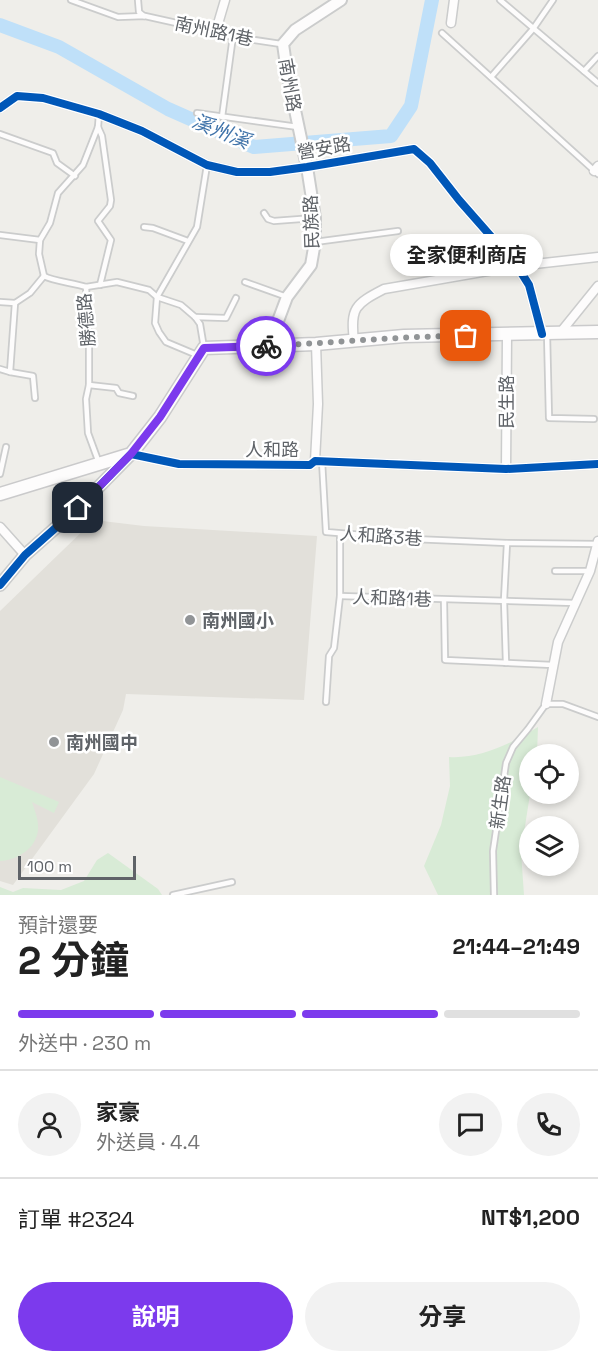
<!DOCTYPE html>
<html lang="zh-TW">
<meta charset="utf-8">
<style>
:root{--surface:#fff;--page:#f2f2f2;--text:#222;--muted:#767676;--line:#e0e0e0;--accent:#7c3aed}
body{margin:0;font-family:"Space Grotesk","Noto Sans TC",sans-serif;background:var(--page);color:var(--text);height:100vh;display:flex;flex-direction:column;font-size:22px;white-space:nowrap}
*{box-sizing:border-box;margin:0}
p{font-size:20px;color:var(--muted)}
.icon{flex:none;width:33px;height:33px;fill:none;stroke:currentColor;stroke-width:2;stroke-linecap:round;stroke-linejoin:round}
.map{position:relative;height:895px;overflow:hidden}
.details{display:flex;flex-direction:column;background:var(--surface);flex:1}
.details>*{flex:none}
.controls{position:absolute;left:519px;top:744px;display:grid;gap:12px}
.controls a{display:grid;place-items:center;width:60px;height:60px;border-radius:50%;background:var(--surface);box-shadow:0 3px 9px #0003;font-size:30px}
.scale{position:absolute;left:18px;bottom:15px;width:118px;box-sizing:border-box;padding-left:6px;border:3px solid #5f6368;border-top:0;font-size:16px;line-height:21px;white-space:nowrap;color:#5f6368;-webkit-text-stroke:4px #fff;paint-order:stroke}
.pin{position:absolute;display:grid;place-items:center;width:51px;height:51px;color:#fff;margin:-26px;border-radius:12px;box-shadow:0 3px 9px #0006}
.courier{position:absolute;display:grid;place-items:center;width:60px;height:60px;margin:-30px;border:4px solid #7c3aed;border-radius:50%;background:#fff;color:#222;box-shadow:0 2px 8px #0007}
.bubble{position:absolute;height:42px;border-radius:21px;background:var(--surface);box-shadow:0 3px 9px #0003;font-size:20px;font-weight:700;line-height:42px;text-align:center}
.head em{font-style:normal;font-weight:700}
.head div{display:flex;flex-direction:column-reverse}
.head{display:flex;align-items:center;justify-content:space-between;height:102px;padding:0 18px}
h1{font-size:39px;font-weight:700;line-height:45px}
.bar{display:grid;grid-template-columns:repeat(4,1fr);gap:9px 6px;align-content:center;height:72px;padding:0 18px}
.bar i{height:8px;border-radius:4px;background:var(--line)}
.bar .selected{background:var(--accent)}
.bar p{grid-column:span 4}
.line{display:flex;align-items:center;gap:15px;padding:0 18px;border-top:2px solid var(--line)}
.line div{flex:1}
.round{display:grid;place-items:center;flex:none;width:63px;height:63px;border-radius:32px;background:var(--page)}
.action{display:flex;gap:12px;margin-top:auto;padding:12px 18px}
.action a{flex:1;height:69px;border-radius:36px;background:var(--accent);color:#fff;font-size:24px;font-weight:700;line-height:69px;text-align:center}
.action a+a{background:var(--page);color:var(--text)}
.map>svg:first-child{display:block}
.education{fill:#e2e0da}
.green{fill:#d8ebd6}
.lines{fill:none;stroke-linecap:round;stroke-linejoin:round}
.river{stroke:#bfe0f9;stroke-width:14}
.service-casing{stroke:#cbcccc;stroke-width:8}
.minor-casing{stroke:#cbcccc;stroke-width:11}
.tertiary-casing{stroke:#cbcccc;stroke-width:14}
.secondary-casing{stroke:#cacacb;stroke-width:15}
.service{stroke:#fdfcfc;stroke-width:4.5}
.minor{stroke:#fdfcfc;stroke-width:8}
.tertiary{stroke:#fdfcfc;stroke-width:10}
.secondary{stroke:#fdfcfc;stroke-width:12}
.cycleway-casing{stroke:#fff;stroke-width:11}
.cycleway{stroke:#0057b8;stroke-width:8}
.done{stroke:#919496;stroke-width:6;stroke-dasharray:0 10.8}
.route{stroke:#7c3aed;stroke-width:8}
.poi-dot{fill:#919496;stroke:#fff;stroke-width:2}
.labels{text-anchor:middle;dominant-baseline:central;stroke-width:5;stroke-linejoin:round;paint-order:stroke}
.street-label{font-size:18px;fill:#5f6368;stroke:#fff}
.poi-label{font-size:18px;font-weight:bold;fill:#5f6368;stroke:#fff;text-anchor:start}
.water-label{font-size:20px;font-style:italic;fill:#4174aa;stroke:#fff}
</style>
<div class="map">
<svg width="598" height="895" viewBox="0 0 598 895">
<rect width="100%" height="100%" fill="#efeeea"/>
<polygon class="education" points="94,520 144,526 317,536 304,700 126,694 123,710 94,774 13,885 0,881 0,611"/>
<g class="green">
<path d="M 538,727 L 537,754 L 530,754 L 530,794 L 521,852 L 524,895 L 438,895 L 424,866 L 441,825 L 450,786 L 449,757 C 481,759 512,743 538,727 Z"/>
<path d="M 0,777 L 59,802 L 54,813 L 32,802 C 35,811 39,821 38,830 C 36,849 17,860 0,861 Z"/>
<polygon points="108,853 158,889 162,895 0,895 0,887 13,892 23,888 61,890 84,881 97,860"/>
</g>
<g class="lines">
<polyline class="river" points="0,25 59,47 168,109 254,147 391,136 411,106 432,0"/>
<g class="service-casing">
<g id="service">
<polyline points="71,0 118,17 145,16 181,24 215,34 281,44"/>
<polyline points="138,0 139,12 144,16"/>
<polyline points="500,0 598,83"/>
<polyline points="442,33 598,174"/>
<polyline points="584,71 598,56"/>
<polyline points="491,77 533,29 553,0"/>
<polyline points="197,113 298,127"/>
<polyline points="222,117 233,36"/>
<polyline points="98,127 102,136 111,200 110,206 98,221 111,240 100,285"/>
<polyline points="0,134 53,153 57,163 75,176"/>
<polyline points="264,213 268,219 274,221 314,218"/>
<polyline points="144,227 153,228 188,241"/>
<polyline points="0,235 40,240"/>
<polyline points="315,242 398,231"/>
<polyline points="245,282 287,297"/>
<polyline points="86,287 117,282 149,290 157,297 181,305 195,317 200,324 204,348"/>
<polyline points="0,302 15,303 30,293 44,276"/>
<polyline points="195,317 226,318 236,298"/>
<polyline points="547,333 549,418 594,419"/>
<polyline points="197,355 166,342 159,332 155,323 157,297 197,227 207,165"/>
<polyline points="0,369 10,372 15,303"/>
<polyline points="10,372 33,376 35,398"/>
<polyline points="89,385 116,388 119,393 133,396"/>
<polyline points="322,461 326,532 413,539 507,543 598,544"/>
<path d="M 99,463 L 88,433 L 86,399 L 89,385 L 89,341 L 86,287 C 74,283 53,281 44,276 L 39,254 L 40,240 L 50,223 L 58,193 L 83,165 L 98,127 L 99,114"/>
<polyline points="0,474 6,447"/>
<polyline points="555,571 590,571"/>
<polyline points="340,596 575,603"/>
<polyline points="444,600 445,660 553,665"/>
<polyline points="506,663 504,600 507,543"/>
<polyline points="326,702 329,656 334,648 340,596 340,534"/>
<polyline points="173,895 232,882"/>
<polyline points="494,895 493,851 506,763 513,747 528,729 546,704 563,704 598,717"/>
</g>
</g>
<g class="minor-casing">
<g id="minor">
<polyline points="451,23 454,0"/>
<polyline points="215,34 225,0"/>
<polyline points="0,108 17,96 43,98 99,114 142,131 207,165 237,172 270,172 307,167 414,149 430,163 459,200 517,266 529,285 542,334"/>
<polyline points="594,171 598,166"/>
<polyline points="560,333 598,286"/>
<path d="M 354,341 C 350,308 355,304 384,289 L 517,266 L 598,257"/>
<polyline points="131,454 179,464 310,465 315,461 506,469 598,464"/>
<polyline points="315,461 318,404 316,344"/>
<polyline points="506,469 507,336"/>
<polyline points="0,527 25,555"/>
<polyline points="546,704 558,642 590,571 598,541"/>
</g>
</g>
<g class="tertiary-casing">
<g id="tertiary">
<polyline points="269,345 287,297 311,265 315,242 315,218 307,167 287,72 283,44 295,30 341,0"/>
<polyline points="0,585 25,555 78,508 131,454"/>
</g>
</g>
<g class="secondary-casing">
<polyline id="secondary" points="0,494 131,454 160,417 204,348 316,344 404,336 598,332"/>
</g>
<use href="#service" class="service"/>
<use href="#minor" class="minor"/>
<use href="#tertiary" class="tertiary"/>
<use href="#secondary" class="secondary"/>
<g class="cycleway-casing">
<g id="cycleway">
<polyline points="0,108 17,96 43,98 99,114 142,131 207,165 237,172 270,172 307,167 414,149 430,163 459,200 517,266 529,285 542,334"/>
<polyline points="0,585 25,555 78,508 131,454 179,464 310,465 315,461 506,469 598,464"/>
</g>
</g>
<use href="#cycleway" class="cycleway"/>
</g>
<g class="lines">
<path class="done" d="M 266,346 C 333,343 399,336 466,336"/>
<polyline class="route" points="78,508 131,454 160,417 204,348 266,346"/>
</g>
<g class="poi-dot">
<circle cx="190" cy="620" r="6"/>
<circle cx="54" cy="742" r="6"/>
</g>
<g class="labels">
<g class="street-label">
<text transform="translate(214 31) rotate(12)">南州路1巷</text>
<text transform="translate(290 85) rotate(80)">南州路</text>
<text transform="translate(324 148) rotate(-10)">營安路</text>
<text transform="translate(311 222) rotate(-92)">民族路</text>
<text transform="translate(86 320) rotate(-95)">勝德路</text>
<text transform="translate(506 402) rotate(-90)">民生路</text>
<text x="272" y="449">人和路</text>
<text transform="translate(381 536) rotate(4)">人和路3巷</text>
<text transform="translate(392 598) rotate(2)">人和路1巷</text>
<text transform="translate(500 802) rotate(-82)">新生路</text>
</g>
<g class="poi-label">
<text x="202" y="620">南州國小</text>
<text x="66" y="742">南州國中</text>
</g>
<g class="water-label">
<text transform="translate(221 131) rotate(22)">溪州溪</text>
</g>
</g>
</svg>
<div class="controls">
<a><svg class="icon" aria-label="locate" viewBox="0 0 24 24"><circle cx="12" cy="12" r="6"/><path d="M12 2v4M12 18v4M2 12h4M18 12h4"/></svg></a>
<a><svg class="icon" aria-label="layers" viewBox="0 0 24 24"><path d="M12 4l9 5-9 5-9-5zM3 14l9 5 9-5"/></svg></a>
</div>
<div class="scale">100 m</div>
<div class="pin" style="left:466px;top:336px;background:#ea580c"><svg class="icon" aria-label="bag" viewBox="0 0 24 24"><path d="M5 8h14l-1 12H6zM9 8a3 3 0 0 1 6 0"/></svg></div>
<div class="pin" style="left:78px;top:508px;background:#1f2937"><svg class="icon" aria-label="home" viewBox="0 0 24 24"><path d="M3 11l9-7 9 7M6 9v11h12V9"/></svg></div>
<div class="courier" style="left:266px;top:346px"><svg class="icon" aria-label="bike" viewBox="0 0 24 24"><circle cx="6" cy="16" r="4"/><circle cx="18" cy="16" r="4"/><path d="M6 16l4-8h5l3 8M10 8l3 8H6M13 5h3"/></svg></div>
<div class="bubble" style="left:390px;top:234px;width:153px">全家便利商店</div>
</div>
<section class="details">
<div class="head"><div><h1>2 分鐘</h1><p>預計還要</p></div><em>21:44–21:49</em></div>
<div class="bar"><i class="selected"></i><i class="selected"></i><i class="selected"></i><i></i><p>外送中 · 230 m</p></div>
<div class="line" style="height:108px"><a class="round"><svg class="icon" aria-label="person" viewBox="0 0 24 24"><circle cx="12" cy="8" r="4"/><path d="M4 21q1-7 8-7t8 7"/></svg></a><div><b>家豪</b><p>外送員 · 4.4</p></div><a class="round"><svg class="icon" aria-label="chat" viewBox="0 0 24 24"><path d="M4 5h16v11H9l-5 4z"/></svg></a><a class="round"><svg class="icon" aria-label="phone" viewBox="0 0 24 24"><path d="M5 4h4l2 5-3 2q2 4 5 5l2-3 5 2v4C11 20 4 13 5 4z"/></svg></a></div>
<div class="line" style="height:78px"><div>訂單 #2324</div><b>NT$1,200</b></div>
<div class="action"><a>說明</a><a>分享</a></div>
</section>
